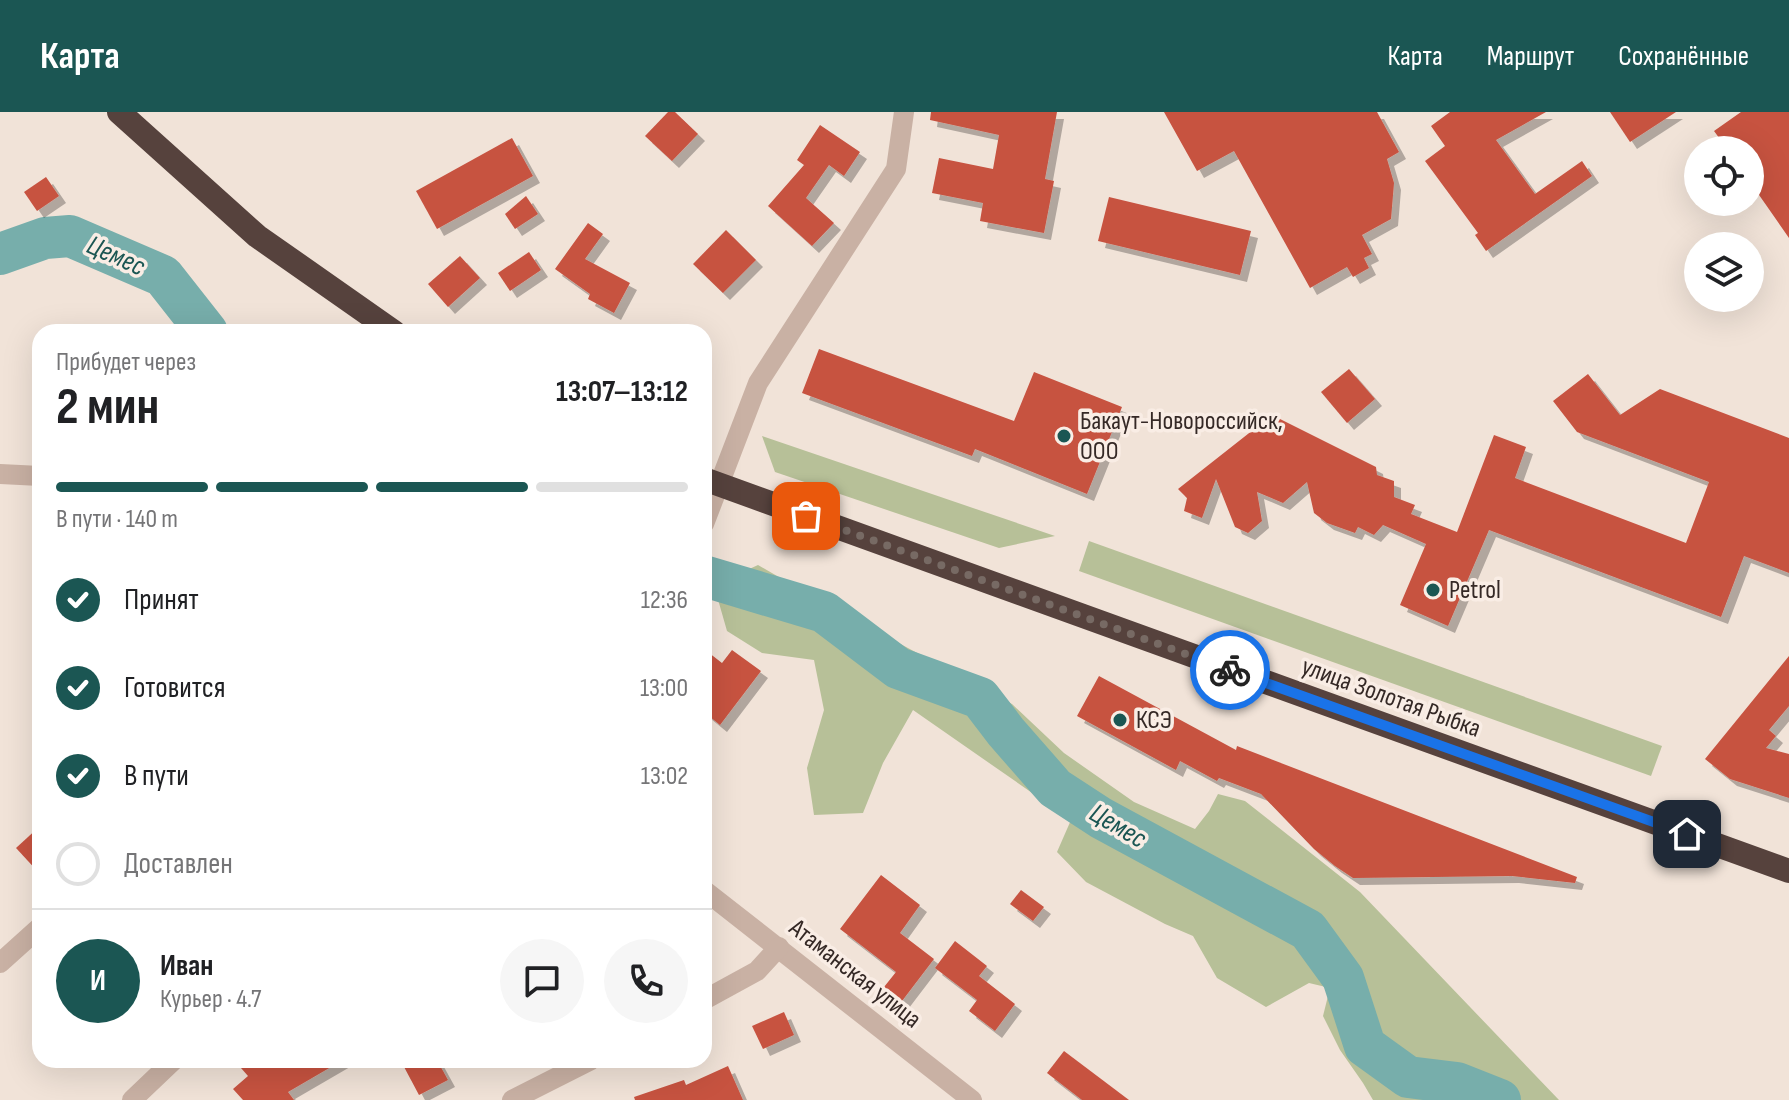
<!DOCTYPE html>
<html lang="ru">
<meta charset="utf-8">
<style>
:root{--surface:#fff;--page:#f6f6f6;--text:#202124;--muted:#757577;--line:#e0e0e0;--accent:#1b5653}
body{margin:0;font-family:"Sofia Sans Condensed",sans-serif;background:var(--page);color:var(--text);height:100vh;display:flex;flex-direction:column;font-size:30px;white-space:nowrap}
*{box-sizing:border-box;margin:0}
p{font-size:26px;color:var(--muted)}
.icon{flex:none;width:44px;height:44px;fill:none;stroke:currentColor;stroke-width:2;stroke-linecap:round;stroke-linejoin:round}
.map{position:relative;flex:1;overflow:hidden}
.drawer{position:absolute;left:32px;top:212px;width:680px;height:744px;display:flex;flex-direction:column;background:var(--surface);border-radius:24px;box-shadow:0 8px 32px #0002}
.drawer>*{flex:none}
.fabs{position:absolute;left:1684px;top:24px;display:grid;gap:16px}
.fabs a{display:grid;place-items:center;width:80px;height:80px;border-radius:50%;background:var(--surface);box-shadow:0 8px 32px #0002;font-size:40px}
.pin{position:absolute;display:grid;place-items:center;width:68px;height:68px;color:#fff;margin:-34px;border-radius:16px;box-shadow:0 4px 12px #0006}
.courier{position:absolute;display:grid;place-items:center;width:80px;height:80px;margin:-40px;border:6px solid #1a73e8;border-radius:50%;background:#fff;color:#222;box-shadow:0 2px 10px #0007}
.head em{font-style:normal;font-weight:700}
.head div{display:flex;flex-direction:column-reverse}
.head{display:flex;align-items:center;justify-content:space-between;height:136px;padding:0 24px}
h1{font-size:52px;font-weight:700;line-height:60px}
.bar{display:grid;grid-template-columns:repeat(4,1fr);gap:12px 8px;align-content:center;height:96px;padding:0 24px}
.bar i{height:10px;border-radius:6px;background:var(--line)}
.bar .current{background:var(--accent)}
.bar p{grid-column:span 4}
.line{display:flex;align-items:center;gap:20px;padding:0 24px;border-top:2px solid var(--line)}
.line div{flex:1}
.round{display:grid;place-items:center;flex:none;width:84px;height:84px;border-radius:42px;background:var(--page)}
ol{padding:0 24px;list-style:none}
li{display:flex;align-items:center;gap:24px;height:88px}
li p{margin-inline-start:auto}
li .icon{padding:8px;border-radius:50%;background:var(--accent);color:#fff;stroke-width:4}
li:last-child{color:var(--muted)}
li i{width:44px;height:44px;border:4px solid var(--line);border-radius:50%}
header{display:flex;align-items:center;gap:48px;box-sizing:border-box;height:112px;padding:0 40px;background:var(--accent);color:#fff}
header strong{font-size:38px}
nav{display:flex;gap:44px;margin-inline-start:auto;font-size:28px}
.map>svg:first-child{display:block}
.green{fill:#b7c098}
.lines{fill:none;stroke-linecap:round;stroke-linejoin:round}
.river{stroke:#77aeab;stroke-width:42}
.building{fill:#c75241;filter:url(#shadow)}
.street{stroke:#c9b1a4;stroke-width:20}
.highway{stroke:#56423d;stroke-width:24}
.done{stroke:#776a64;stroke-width:8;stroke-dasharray:0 14.4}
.route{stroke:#1a73e8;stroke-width:10}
.poi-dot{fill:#1b5653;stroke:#f9ede5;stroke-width:3}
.labels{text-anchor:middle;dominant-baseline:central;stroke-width:7;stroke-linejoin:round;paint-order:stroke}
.poi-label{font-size:26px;fill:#352926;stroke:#f9ede5;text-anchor:start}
.street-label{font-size:26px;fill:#352926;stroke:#f9ede5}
.water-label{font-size:28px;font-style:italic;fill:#1b5653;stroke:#f9ede5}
</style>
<header>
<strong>Карта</strong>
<nav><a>Карта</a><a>Маршрут</a><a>Сохранённые</a></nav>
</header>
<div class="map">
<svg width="1789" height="988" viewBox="0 0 1789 988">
<defs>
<filter id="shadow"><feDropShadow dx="7" dy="7" stdDeviation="0" flood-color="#0004"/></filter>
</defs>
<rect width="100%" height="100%" fill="#f1e3d8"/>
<g class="green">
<polygon points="762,324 1055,424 999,436 775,360"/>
<polygon points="1089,429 1662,634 1651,664 1079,459"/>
<polygon points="758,453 815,486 1012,592 1064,641 1134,690 1195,717 1209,699 1218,682 1245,689 1360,780 1559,988 1373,988 1363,971 1340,938 1323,904 1330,876 1309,871 1266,895 1217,866 1193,824 1165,812 1086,770 1057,740 1071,708 913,598 883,651 863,701 814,703 807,656 824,598 814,548 762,541 727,519 717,484 734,464"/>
</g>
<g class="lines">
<g class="river">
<polyline points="0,142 45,126 70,124 163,164 207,220"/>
<polyline points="704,464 824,500 898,556 980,586 1006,620 1055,676 1101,706 1308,818 1343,866 1365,934 1408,965 1457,971 1500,988"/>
</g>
</g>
<g class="building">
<polygon points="668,0 675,0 698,22 672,49 645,24"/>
<polygon points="931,0 1057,0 1045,67 1054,69 1044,121 980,109 983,91 932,81 939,46 993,57 999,23 930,8"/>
<polygon points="1164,0 1377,0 1399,40 1387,47 1394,71 1391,107 1362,123 1372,142 1364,146 1369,156 1353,165 1347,155 1310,176 1234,39 1197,59"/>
<polygon points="1450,0 1546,0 1496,28 1535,82 1582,49 1592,64 1486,139 1475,123 1478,121 1425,49 1445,34 1431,14"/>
<polygon points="1610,0 1676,0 1630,30"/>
<polygon points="1741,0 1789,0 1789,126 1750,70 1750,38 1728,38 1714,19"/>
<polygon points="820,13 860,40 844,64 829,53 806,86 834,111 812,134 768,94 804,53 797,48"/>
<polygon points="512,26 533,64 437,117 416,79"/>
<polygon points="46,65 59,84 37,99 24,80"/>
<polygon points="526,84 538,102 515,117 505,102"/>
<polygon points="1109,85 1251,119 1240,163 1098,129"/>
<polygon points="588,111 603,122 585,147 630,171 614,201 588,187 590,182 555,157"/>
<polygon points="726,118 756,148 723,181 693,152"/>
<polygon points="529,140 541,158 510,179 498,161"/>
<polygon points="460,144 480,166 448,195 428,172"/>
<polygon points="819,237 1014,309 1034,260 1122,295 1087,382 975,337 972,344 802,281"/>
<polygon points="1349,257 1375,287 1347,311 1321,280"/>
<polygon points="1588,262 1620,303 1660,277 1789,326 1789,461 1744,444 1721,505 1489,418 1448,514 1400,493 1426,432 1383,413 1374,423 1358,415 1355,421 1327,411 1314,401 1307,370 1283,391 1257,380 1262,409 1248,421 1235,415 1216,367 1202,406 1184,399 1187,386 1178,377 1272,303 1376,355 1377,363 1394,369 1394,385 1415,393 1411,402 1457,420 1494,323 1526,335 1515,366 1686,431 1709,370 1577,320 1553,289"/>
<polygon points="704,537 722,551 732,538 761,559 720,613 704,600"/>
<polygon points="1789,544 1789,594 1769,618 1776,624 1766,636 1789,642 1789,686 1730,667 1705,647"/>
<polygon points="1099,564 1236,638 1237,634 1577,765 1575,771 1512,764 1353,766 1335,754 1314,737 1261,682 1219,666 1217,669 1180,649 1176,658 1077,604"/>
<polygon points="40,714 40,762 16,736"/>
<polygon points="881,763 920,793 900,821 934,847 902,889 884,875 896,860 840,817"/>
<polygon points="1021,778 1044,795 1033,809 1010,792"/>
<polygon points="955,829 987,854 979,864 1015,892 995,919 969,899 977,888 935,856"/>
<polygon points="784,900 794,923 763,937 752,914"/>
<polygon points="1064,939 1129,988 1082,988 1047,961"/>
<polygon points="234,948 343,948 288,980 294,988 243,988 233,977 248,964"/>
<polygon points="414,948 437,948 448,968 419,983 403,953"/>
<polygon points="728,954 743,988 635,988 634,985 684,968 686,973"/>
</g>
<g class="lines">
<g class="street">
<polyline points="0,362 40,364"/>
<polyline points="704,412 758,271 896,57 904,0"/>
<polyline points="704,778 972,988"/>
<polyline points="0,851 40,815"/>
<polyline points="704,888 757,859 779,835"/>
<polyline points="132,988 174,948"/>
<polyline points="512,988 591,948"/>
</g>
<g class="highway">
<polyline points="119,0 257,124 394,220"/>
<polyline points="704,367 1789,759"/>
</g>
</g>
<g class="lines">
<polyline class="done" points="806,404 1230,558"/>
<polyline class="route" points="1230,558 1687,722"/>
</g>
<g class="poi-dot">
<circle cx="1064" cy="324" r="8"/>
<circle cx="1433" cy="478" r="8"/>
<circle cx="1120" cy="608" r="8"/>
</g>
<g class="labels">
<g class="poi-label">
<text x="1080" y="309">Бакаут-Новороссийск,<tspan x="1080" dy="30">ООО</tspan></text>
<text x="1449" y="478">Petrol</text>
<text x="1136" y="608">КСЭ</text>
</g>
<g class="street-label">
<text transform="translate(1391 586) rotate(20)">улица Золотая Рыбка</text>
<text transform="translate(855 862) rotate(38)">Атаманская улица</text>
</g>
<g class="water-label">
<text transform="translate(116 144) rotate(24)">Цемес</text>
<text transform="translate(1118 714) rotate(30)">Цемес</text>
</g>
</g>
</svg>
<div class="fabs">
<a><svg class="icon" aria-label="locate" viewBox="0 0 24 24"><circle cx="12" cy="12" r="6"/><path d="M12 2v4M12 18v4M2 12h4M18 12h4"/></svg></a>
<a><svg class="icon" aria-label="layers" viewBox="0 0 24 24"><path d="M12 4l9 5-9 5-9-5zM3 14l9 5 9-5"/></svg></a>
</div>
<div class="pin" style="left:806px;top:404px;background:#ea580c"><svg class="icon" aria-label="bag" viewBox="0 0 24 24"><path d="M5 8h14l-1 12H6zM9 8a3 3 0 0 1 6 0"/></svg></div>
<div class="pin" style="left:1687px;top:722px;background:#1f2937"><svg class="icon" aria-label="home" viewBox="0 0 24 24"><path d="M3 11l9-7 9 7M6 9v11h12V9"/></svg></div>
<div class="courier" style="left:1230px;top:558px"><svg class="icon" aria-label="bike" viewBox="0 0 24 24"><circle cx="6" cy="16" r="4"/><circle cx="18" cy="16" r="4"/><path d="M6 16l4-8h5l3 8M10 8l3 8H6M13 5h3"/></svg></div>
<section class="drawer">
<div class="head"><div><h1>2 мин</h1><p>Прибудет через</p></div><em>13:07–13:12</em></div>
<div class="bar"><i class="current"></i><i class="current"></i><i class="current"></i><i></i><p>В пути · 140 m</p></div>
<ol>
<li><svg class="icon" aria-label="check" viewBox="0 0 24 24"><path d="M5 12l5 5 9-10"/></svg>Принят<p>12:36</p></li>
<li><svg class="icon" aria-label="check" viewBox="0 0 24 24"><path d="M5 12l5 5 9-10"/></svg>Готовится<p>13:00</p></li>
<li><svg class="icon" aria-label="check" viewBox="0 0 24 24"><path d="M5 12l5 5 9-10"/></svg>В пути<p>13:02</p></li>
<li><i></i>Доставлен</li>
</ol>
<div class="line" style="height:144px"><b class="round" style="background:var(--accent);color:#fff">И</b><div><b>Иван</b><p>Курьер · 4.7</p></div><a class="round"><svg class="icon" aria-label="chat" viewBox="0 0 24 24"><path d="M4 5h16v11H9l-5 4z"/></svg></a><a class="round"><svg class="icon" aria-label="phone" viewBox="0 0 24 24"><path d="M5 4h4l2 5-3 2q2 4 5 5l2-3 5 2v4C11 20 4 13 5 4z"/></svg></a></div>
</section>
</div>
